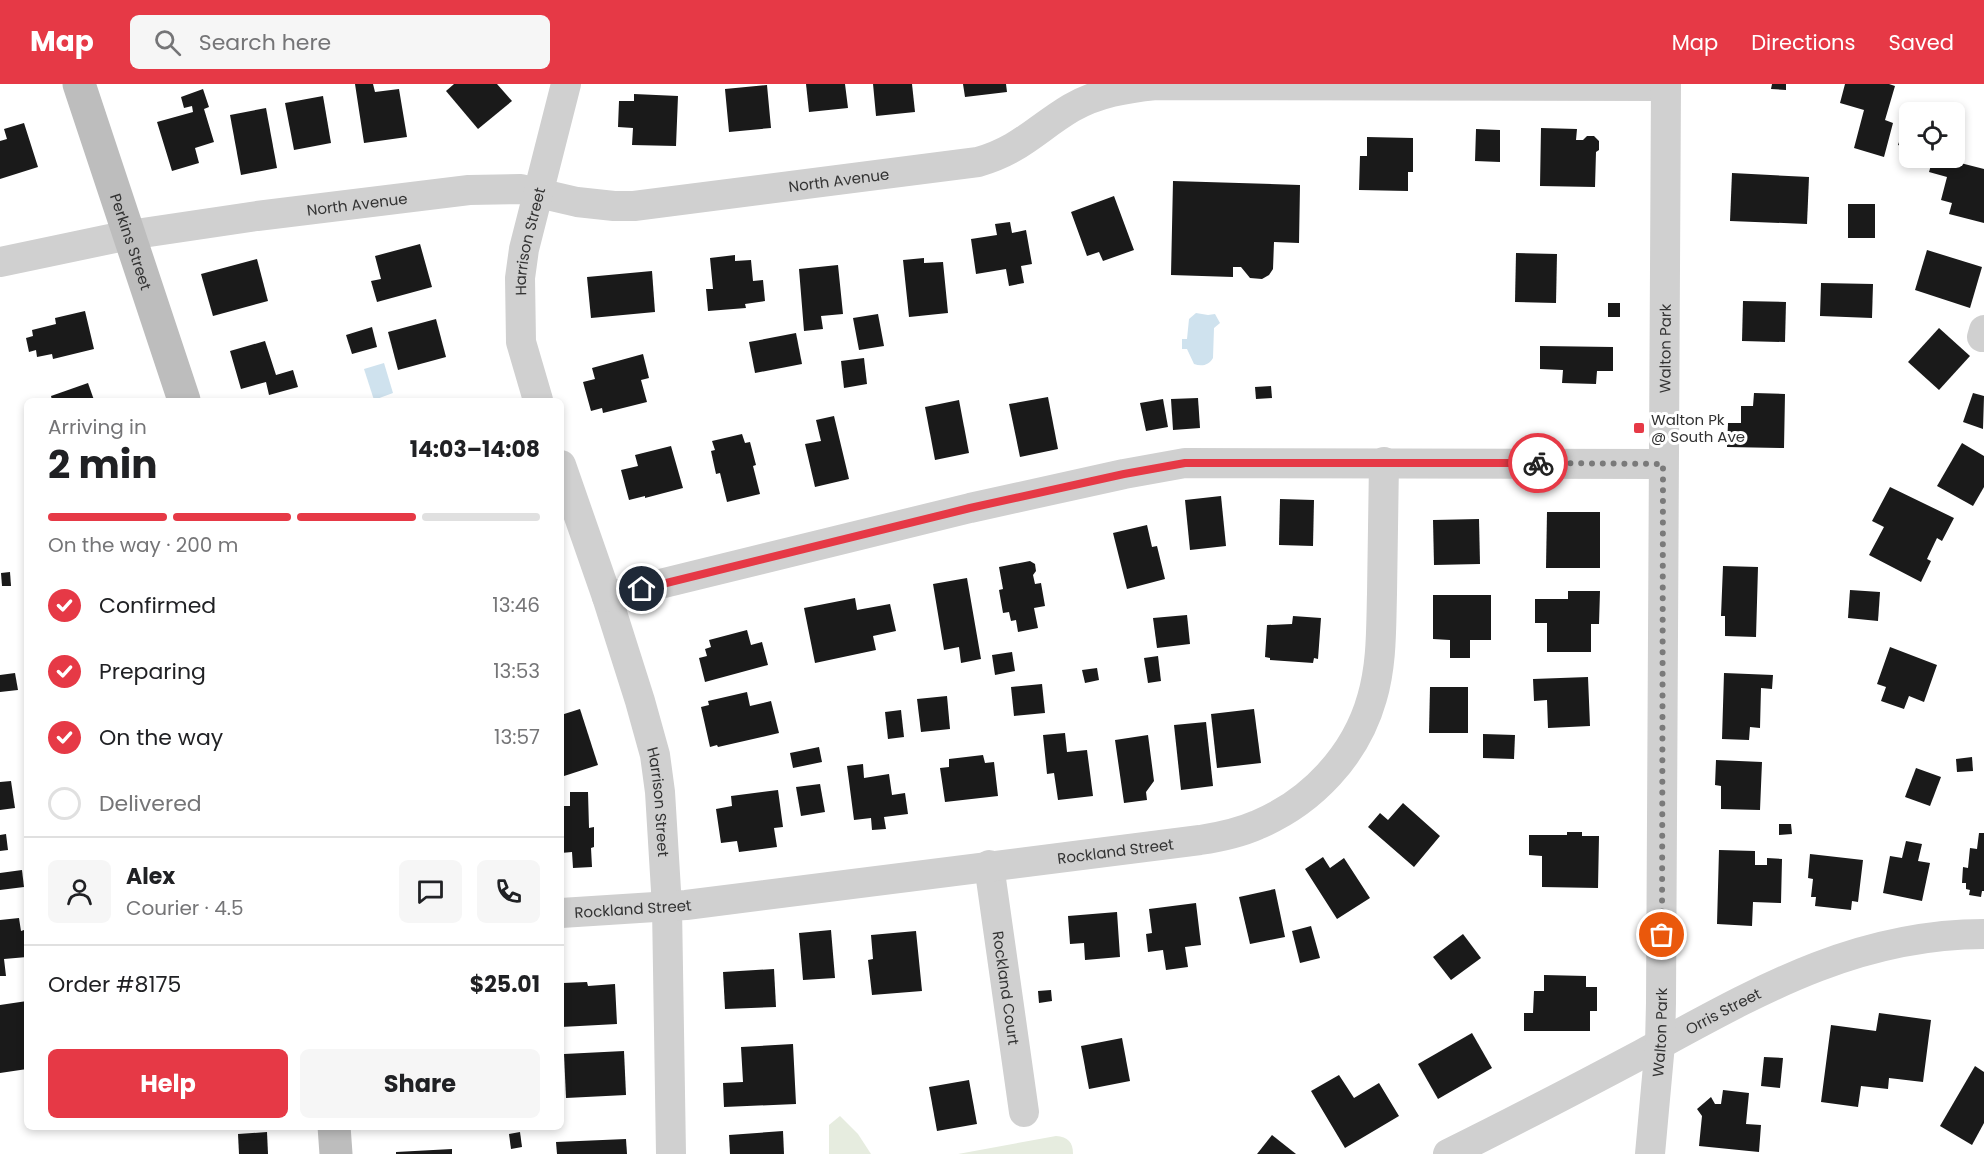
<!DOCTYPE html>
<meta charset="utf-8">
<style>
:root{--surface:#fff;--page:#f6f6f6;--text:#202124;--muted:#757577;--line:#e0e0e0;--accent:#e63946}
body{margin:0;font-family:Poppins,sans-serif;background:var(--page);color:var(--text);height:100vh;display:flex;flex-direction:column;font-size:22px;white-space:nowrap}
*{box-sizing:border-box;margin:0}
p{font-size:20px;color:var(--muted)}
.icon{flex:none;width:33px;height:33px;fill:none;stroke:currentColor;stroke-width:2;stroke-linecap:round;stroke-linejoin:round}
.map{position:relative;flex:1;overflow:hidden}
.sheet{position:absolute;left:24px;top:314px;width:540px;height:732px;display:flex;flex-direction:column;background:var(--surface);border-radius:9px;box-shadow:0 3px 9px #0003}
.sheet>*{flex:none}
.fabs{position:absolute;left:1899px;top:18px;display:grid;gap:12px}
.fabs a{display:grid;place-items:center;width:66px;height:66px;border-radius:9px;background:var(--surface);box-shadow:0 3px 9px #0003;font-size:30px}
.pin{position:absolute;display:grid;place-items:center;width:51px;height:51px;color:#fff;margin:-26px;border:3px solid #fff;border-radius:50%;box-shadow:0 2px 6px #0007}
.courier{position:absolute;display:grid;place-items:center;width:60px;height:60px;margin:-30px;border:4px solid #e63946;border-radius:50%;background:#fff;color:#222;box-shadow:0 2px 8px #0007}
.head em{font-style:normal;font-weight:700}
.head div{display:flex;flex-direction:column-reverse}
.head{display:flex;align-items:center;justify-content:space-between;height:102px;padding:0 24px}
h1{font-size:39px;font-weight:700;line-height:45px}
.bar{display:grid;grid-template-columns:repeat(4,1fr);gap:9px 6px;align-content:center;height:72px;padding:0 24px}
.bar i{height:8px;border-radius:4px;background:var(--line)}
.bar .on{background:var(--accent)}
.bar p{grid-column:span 4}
.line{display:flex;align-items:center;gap:15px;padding:0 24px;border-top:2px solid var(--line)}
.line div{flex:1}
.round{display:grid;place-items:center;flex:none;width:63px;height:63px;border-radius:9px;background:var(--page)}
ol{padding:0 24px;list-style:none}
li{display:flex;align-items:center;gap:18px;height:66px}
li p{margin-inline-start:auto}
li .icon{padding:6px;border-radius:50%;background:var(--accent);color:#fff;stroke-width:4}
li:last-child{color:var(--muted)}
li i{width:33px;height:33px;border:3px solid var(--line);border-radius:50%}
.button{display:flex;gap:12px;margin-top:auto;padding:12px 24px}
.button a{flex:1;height:69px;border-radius:9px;background:var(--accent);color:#fff;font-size:24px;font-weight:700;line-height:69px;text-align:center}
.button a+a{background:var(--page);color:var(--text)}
header{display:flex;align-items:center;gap:36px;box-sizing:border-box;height:84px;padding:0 30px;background:var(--accent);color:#fff}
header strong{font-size:28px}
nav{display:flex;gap:33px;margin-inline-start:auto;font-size:21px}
.search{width:420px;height:54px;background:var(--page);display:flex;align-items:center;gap:15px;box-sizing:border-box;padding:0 21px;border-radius:9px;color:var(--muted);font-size:22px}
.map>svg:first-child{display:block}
.green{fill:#e6ecdf}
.water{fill:#cfe2ee}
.building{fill:#1a1a1a}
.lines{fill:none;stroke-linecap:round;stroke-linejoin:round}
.street{stroke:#d0d0d0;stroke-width:30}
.secondary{stroke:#bdbdbd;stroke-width:33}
.done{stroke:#7a7a7a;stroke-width:6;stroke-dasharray:0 10.8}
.route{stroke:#e63946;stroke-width:8}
.poi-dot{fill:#e63946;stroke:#fff;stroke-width:2}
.labels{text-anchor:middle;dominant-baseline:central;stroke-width:6;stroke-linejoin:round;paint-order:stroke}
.street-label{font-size:15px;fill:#333;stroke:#fff}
.poi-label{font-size:15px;fill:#333;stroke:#fff;text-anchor:start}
</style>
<header>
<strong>Map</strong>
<div class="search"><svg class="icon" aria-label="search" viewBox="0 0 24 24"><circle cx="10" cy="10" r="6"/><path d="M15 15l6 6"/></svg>Search here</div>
<nav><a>Map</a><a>Directions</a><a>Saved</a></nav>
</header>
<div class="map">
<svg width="1984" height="1070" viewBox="0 0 1984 1070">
<rect width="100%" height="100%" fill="#fff"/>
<g class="green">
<polygon points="840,1032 858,1050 871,1070 829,1070 829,1041"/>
<path d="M 1056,1052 C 1068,1053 1073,1058 1073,1070 L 958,1070 Z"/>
</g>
<g class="water">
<path d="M 1196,229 L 1208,231 L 1215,230 L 1220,239 L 1214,244 L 1213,274 C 1209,281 1202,283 1194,280 L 1187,265 L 1182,265 L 1182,255 L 1187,255 L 1189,235 Z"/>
<polygon points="384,279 393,309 374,316 364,285"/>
</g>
<g class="building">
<polygon points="355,0 373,0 375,8 399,5 407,53 364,59"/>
<polygon points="454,0 497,0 512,17 478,45 446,7"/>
<polygon points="806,0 845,0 848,24 809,28"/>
<polygon points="873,0 912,0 915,28 876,32"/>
<polygon points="963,0 1006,0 1007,8 965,13"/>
<polygon points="1772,0 1786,0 1786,6 1771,5"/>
<polygon points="1845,0 1889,0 1895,2 1885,36 1893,39 1884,73 1854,64 1864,26 1840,19"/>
<polygon points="767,1 771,44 729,48 725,5"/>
<polygon points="203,5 209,23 204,25 214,58 195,64 199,79 172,87 157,38 193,28 192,22 184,24 181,13"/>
<polygon points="634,10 678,12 676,62 632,61 633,44 618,43 619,17 634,17"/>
<polygon points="323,12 331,59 294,66 285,19"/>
<polygon points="266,24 277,84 241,91 230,31"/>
<polygon points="1907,34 1910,35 1910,65 1898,61"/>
<polygon points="24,39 38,83 0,95 0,57 7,55 4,45"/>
<polygon points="1541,44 1577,45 1576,56 1583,56 1587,52 1594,52 1599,57 1599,66 1596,68 1595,103 1540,102"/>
<polygon points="1476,45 1500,46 1500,78 1475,77"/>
<polygon points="1367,53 1413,54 1413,88 1408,88 1408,107 1359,106 1360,72 1367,72"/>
<polygon points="1933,74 1941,74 1984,85 1984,139 1949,130 1952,119 1941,116 1947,93 1929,88"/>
<polygon points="1732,89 1809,93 1807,140 1730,137"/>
<polygon points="1173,97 1300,101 1299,159 1274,158 1273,185 1269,191 1262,195 1250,194 1241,183 1233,183 1233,193 1171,191"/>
<polygon points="1114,112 1134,166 1103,177 1099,168 1087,172 1071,128"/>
<rect x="1848" y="120" width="27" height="34"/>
<polygon points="1010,138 1012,149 1026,146 1032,180 1021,182 1024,199 1009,202 1006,185 976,190 971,155 997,151 995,140"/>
<polygon points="420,160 432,203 377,218 371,197 381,195 375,172"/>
<polygon points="1927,166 1982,183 1970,224 1915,206"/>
<polygon points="1516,169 1557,170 1556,219 1515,218"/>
<polygon points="735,171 735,177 751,176 753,197 763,196 765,217 745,220 746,224 708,227 706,205 713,205 710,174"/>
<polygon points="924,174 924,179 943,178 948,229 909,233 903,176"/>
<polygon points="257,175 268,217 213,232 201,190"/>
<polygon points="838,181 843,230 821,232 823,245 804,247 799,185"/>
<polygon points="652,187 655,228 591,234 587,193"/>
<polygon points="1821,199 1873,200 1872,234 1820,232"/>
<polygon points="1743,217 1786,218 1785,258 1742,257"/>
<rect x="1608" y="219" width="12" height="14"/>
<polygon points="85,227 94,265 53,275 52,270 37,273 36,266 29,268 26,254 33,252 32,246 56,240 55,234"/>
<polygon points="878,230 884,262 859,266 853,234"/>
<polygon points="436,235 446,273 398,286 388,248"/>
<polygon points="372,243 377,263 352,270 346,251"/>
<polygon points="1939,244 1970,272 1939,306 1908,278"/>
<polygon points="796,249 802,280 755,289 749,258"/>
<polygon points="265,257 276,291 293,286 298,303 269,311 266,298 241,305 230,267"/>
<polygon points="1540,262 1613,263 1613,287 1597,287 1596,300 1562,299 1563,286 1540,285"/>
<polygon points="643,270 649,294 641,296 647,318 603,329 602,324 591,327 583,298 595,295 592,284"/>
<polygon points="864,274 867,300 844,304 841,277"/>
<polygon points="88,299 94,316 52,316 51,312"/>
<polygon points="1271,302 1272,314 1256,315 1255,303"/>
<polygon points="1754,309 1785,310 1784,364 1727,363 1728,339 1741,339 1741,322 1753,322"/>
<polygon points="1973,309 1984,312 1983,345 1963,338"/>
<polygon points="1048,313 1058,365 1020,373 1009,320"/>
<polygon points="1198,314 1200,344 1173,346 1171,315"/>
<polygon points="1163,315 1168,343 1146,347 1140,319"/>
<polygon points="959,316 969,369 935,376 925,323"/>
<polygon points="834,332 849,395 815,403 805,360 821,357 816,336"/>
<polygon points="742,350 745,359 750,358 756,381 753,382 760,410 727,418 720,389 716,390 711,367 715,366 712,357"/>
<polygon points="1962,359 1984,372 1984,403 1973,422 1937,402"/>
<polygon points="671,362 683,404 645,414 645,412 629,416 621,386 638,382 635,371"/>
<polygon points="1890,403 1954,434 1942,457 1937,454 1927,475 1931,477 1921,498 1869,471 1884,443 1872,437"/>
<polygon points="1221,412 1226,462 1190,466 1185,416"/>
<polygon points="1280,415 1314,416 1313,462 1279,461"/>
<polygon points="1547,428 1600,428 1600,484 1546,484"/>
<polygon points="1479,435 1480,480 1434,481 1433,436"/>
<polygon points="1147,441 1152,463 1157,462 1165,495 1127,505 1113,449"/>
<polygon points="1030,477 1035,480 1036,487 1033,491 1035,500 1041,499 1045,522 1034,524 1038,544 1018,548 1016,536 1011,537 1009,528 1003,529 999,506 1003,505 999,483"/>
<polygon points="1723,482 1758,483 1756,553 1725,552 1725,532 1721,532"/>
<polygon points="10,488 11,502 2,502 1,489"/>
<polygon points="967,494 981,575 961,579 959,563 944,566 933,500"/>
<polygon points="1850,506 1880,508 1878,537 1848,534"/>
<polygon points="1568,507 1600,507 1599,540 1591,540 1591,568 1547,568 1547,539 1535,539 1535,515 1568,515"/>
<polygon points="1433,511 1491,511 1491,556 1470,556 1470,574 1450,574 1450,556 1433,555"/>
<polygon points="855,514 857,526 890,520 896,547 873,552 876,566 815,579 804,524"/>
<polygon points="1187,531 1190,560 1157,564 1153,534"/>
<polygon points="1293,532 1321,534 1318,575 1314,574 1313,579 1270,576 1270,574 1265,573 1267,541 1292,540"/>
<polygon points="747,546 751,561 762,558 768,581 705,598 699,574 707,572 705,565 711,563 709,556"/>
<polygon points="1890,563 1937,581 1924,618 1909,612 1904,625 1881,617 1886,603 1877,600"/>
<polygon points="1012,568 1015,587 995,591 992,571"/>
<polygon points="1158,572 1161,597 1148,599 1144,574"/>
<polygon points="1097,584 1099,596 1085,599 1082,586"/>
<polygon points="15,589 18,606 0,608 0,591"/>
<polygon points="1724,589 1773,591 1772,605 1761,604 1760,644 1750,643 1749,656 1722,655"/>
<polygon points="1588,593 1590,642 1548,644 1547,616 1534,617 1533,595"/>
<polygon points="1042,600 1045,629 1014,632 1011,603"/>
<polygon points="1430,603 1468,603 1468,649 1429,649"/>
<polygon points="747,608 750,622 771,617 779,649 718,663 717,661 710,663 701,623 709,621 708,617"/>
<polygon points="947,612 950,645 921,648 917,615"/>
<polygon points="580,625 598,681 561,693 561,631"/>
<polygon points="1254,625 1261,679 1217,684 1211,630"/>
<polygon points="901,626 904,653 888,655 885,628"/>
<polygon points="1206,638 1213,702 1181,706 1174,641"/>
<polygon points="1065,649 1067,668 1087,666 1093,712 1058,716 1054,689 1047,690 1043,651"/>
<polygon points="1483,650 1515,651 1514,675 1483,674"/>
<polygon points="1148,651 1154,697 1146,708 1147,716 1124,719 1115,656"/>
<polygon points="819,663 822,678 793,684 790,669"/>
<polygon points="983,671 985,679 994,678 998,712 945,718 940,684 949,683 949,675"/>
<polygon points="1972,673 1973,687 1957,688 1956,675"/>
<polygon points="1716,676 1762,678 1760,726 1721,725 1721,702 1715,701"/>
<polygon points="863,680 864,694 889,690 892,711 905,709 908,730 884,733 886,745 872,746 871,734 854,736 847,682"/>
<polygon points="1916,684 1941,693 1930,722 1905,713"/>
<polygon points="11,697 15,724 0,726 0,698"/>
<polygon points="820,700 825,728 801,732 796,703"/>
<polygon points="778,706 783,743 774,744 777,763 739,768 737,757 721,759 716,725 732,722 731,712"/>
<polygon points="570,708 588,708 589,744 594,743 594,763 591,764 592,783 573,784 572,768 561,769 561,722 570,722"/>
<polygon points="1403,719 1440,752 1414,783 1368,743 1380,729 1388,736"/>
<polygon points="1779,740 1791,740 1792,750 1779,751"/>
<polygon points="1567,748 1582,748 1582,752 1599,752 1598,804 1542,803 1542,772 1529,771 1529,751 1567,751"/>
<polygon points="1979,749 1984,749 1984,807 1982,807 1981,813 1969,811 1970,806 1966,805 1966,799 1962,799 1963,783 1968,784 1970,764 1977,765"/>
<polygon points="6,750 8,766 0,767 0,751"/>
<polygon points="1906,757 1922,760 1918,777 1930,779 1922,817 1883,809 1890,772 1902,774"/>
<polygon points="1719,766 1755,767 1755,781 1767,781 1767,774 1782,775 1781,819 1753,818 1752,842 1717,840"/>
<polygon points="1810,770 1863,776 1858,818 1852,817 1851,826 1815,822 1816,813 1811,813 1813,795 1808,794"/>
<polygon points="1323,773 1330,784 1344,774 1370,814 1337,835 1305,785"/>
<polygon points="22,786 24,803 0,806 0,789"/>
<polygon points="1275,805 1285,853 1250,860 1239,813"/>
<polygon points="1196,819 1201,861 1185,863 1188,883 1166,886 1163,866 1148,868 1146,850 1152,849 1149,825"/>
<polygon points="1117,828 1120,873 1085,876 1084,859 1070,860 1068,832"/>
<polygon points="19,834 21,847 24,846 27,873 4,875 6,892 0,892 0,836"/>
<polygon points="1311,842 1320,874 1300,879 1292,847"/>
<polygon points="831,846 835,894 803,896 799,849"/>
<polygon points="916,847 922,907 872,911 868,876 873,875 871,851"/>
<polygon points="1463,850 1481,874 1451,896 1433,873"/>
<polygon points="774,885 776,923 725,925 723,888"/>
<polygon points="1544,891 1586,892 1586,903 1597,903 1597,927 1590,927 1590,947 1524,947 1524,929 1533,929 1534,907 1544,907"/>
<polygon points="587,898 588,902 615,900 617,940 561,943 561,904 563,904 563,899"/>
<polygon points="1051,906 1052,917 1039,919 1038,907"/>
<polygon points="27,917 27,985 0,989 0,921"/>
<polygon points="1879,929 1931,936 1923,998 1889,994 1888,1005 1861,1002 1858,1023 1821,1018 1831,941 1876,947"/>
<polygon points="1472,949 1492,984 1438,1015 1418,980"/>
<polygon points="1122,954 1130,997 1089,1005 1081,962"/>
<polygon points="793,960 796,1020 724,1023 723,999 743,998 741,963"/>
<polygon points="624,967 626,1011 566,1014 564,970"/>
<polygon points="1764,973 1783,974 1780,1004 1761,1002"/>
<polygon points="1975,982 1984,988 1984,1039 1972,1061 1940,1042"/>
<polygon points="1339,991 1354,1014 1379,999 1399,1032 1345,1064 1311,1007"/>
<polygon points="969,996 977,1040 937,1047 929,1003"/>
<polygon points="1723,1006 1749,1009 1746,1040 1761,1041 1759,1068 1699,1062 1702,1032 1697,1025 1711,1013 1715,1020 1721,1020"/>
<polygon points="783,1047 784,1070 730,1070 729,1051"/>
<polygon points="267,1048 268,1070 239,1070 238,1050"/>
<polygon points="520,1048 522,1063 511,1065 509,1050"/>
<polygon points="1272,1051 1296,1070 1257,1070"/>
<polygon points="626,1055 627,1070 557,1070 556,1058"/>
<polygon points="452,1065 452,1070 396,1070 396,1068"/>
</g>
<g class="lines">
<g class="street">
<path id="s1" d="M 0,178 L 129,151 L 257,132 L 469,106 L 521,105 L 577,118 L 614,122 L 634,122 L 978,78 C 1020,66 1036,45 1071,24 C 1097,9 1126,4 1156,1 L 1666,2"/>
<polyline points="1982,253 1984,246"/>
<path id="s2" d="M 538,316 L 521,258 L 520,194 L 524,165 L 566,0"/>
<path id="s3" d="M 561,381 L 607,513 L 640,617 L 655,671 L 660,708 L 667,823 L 671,1070"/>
<polyline points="607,513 970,424 1124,390 1185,379 1663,380"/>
<path id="s4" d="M 989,781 L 1024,1028"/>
<path id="s5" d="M 561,829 L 686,821 L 1200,756 C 1220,753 1239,749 1257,741 C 1312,718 1356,671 1372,614 C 1382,580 1381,545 1382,510 C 1383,466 1383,422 1384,378"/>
<path id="s6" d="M 1448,1070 C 1513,1038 1578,1004 1642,970 C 1753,910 1853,850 1984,850"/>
<path id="s7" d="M 1650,1070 L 1660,960 L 1661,919 L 1666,0"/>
</g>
<g class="secondary">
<path id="s8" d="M 79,0 L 184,316"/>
<polyline points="334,1042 336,1070"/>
</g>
</g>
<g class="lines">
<polyline class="done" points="1538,379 1663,380 1662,851"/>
<polyline class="route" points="642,505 970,424 1124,390 1185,379 1538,379"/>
</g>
<rect class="poi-dot" x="1633" y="338" width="12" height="12" rx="3"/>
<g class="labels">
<g class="street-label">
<text stroke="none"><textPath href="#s1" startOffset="848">North Avenue</textPath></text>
<text stroke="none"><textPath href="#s1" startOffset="362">North Avenue</textPath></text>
<text stroke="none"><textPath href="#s8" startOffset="166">Perkins Street</textPath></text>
<text stroke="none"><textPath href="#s2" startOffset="162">Harrison Street</textPath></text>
<text stroke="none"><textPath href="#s7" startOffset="806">Walton Park</textPath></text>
<text stroke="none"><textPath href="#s3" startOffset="352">Harrison Street</textPath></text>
<text stroke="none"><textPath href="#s5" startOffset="558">Rockland Street</textPath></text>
<text stroke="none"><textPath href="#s5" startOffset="72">Rockland Street</textPath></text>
<text stroke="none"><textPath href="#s4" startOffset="124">Rockland Court</textPath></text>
<text stroke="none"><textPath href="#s6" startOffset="310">Orris Street</textPath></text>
<text stroke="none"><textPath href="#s7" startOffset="122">Walton Park</textPath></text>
</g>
<g class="poi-label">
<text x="1651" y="335">Walton Pk<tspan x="1651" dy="17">@ South Ave</tspan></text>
</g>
</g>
</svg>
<div class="fabs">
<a><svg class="icon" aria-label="locate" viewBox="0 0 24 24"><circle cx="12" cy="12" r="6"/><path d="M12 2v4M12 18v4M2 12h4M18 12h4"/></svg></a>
</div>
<div class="pin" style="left:1662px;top:851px;background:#ea580c"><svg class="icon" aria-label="bag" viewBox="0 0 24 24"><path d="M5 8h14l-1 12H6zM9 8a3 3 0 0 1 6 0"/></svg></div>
<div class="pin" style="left:642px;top:505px;background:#1f2937"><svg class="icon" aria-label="home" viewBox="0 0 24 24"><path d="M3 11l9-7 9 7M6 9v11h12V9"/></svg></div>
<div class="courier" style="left:1538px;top:379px"><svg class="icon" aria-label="bike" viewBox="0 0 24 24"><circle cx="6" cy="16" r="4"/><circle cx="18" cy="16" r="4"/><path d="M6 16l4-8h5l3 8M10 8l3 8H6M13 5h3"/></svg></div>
<section class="sheet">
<div class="head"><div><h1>2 min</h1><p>Arriving in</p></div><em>14:03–14:08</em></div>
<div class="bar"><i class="on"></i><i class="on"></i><i class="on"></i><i></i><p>On the way · 200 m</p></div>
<ol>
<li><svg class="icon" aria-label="check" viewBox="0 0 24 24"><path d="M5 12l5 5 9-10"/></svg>Confirmed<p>13:46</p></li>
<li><svg class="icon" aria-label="check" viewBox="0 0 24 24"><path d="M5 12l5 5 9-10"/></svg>Preparing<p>13:53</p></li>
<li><svg class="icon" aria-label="check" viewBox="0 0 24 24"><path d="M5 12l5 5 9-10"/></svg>On the way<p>13:57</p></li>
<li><i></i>Delivered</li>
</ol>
<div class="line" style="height:108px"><a class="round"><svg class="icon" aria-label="person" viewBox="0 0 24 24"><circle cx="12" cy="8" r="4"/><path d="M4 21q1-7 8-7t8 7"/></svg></a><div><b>Alex</b><p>Courier · 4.5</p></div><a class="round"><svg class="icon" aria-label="chat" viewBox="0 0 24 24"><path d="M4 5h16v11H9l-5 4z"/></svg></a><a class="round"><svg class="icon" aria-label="phone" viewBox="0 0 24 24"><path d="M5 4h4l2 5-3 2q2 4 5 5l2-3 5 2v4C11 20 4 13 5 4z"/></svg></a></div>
<div class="line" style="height:78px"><div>Order #8175</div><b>$25.01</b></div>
<div class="button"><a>Help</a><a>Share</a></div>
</section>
</div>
